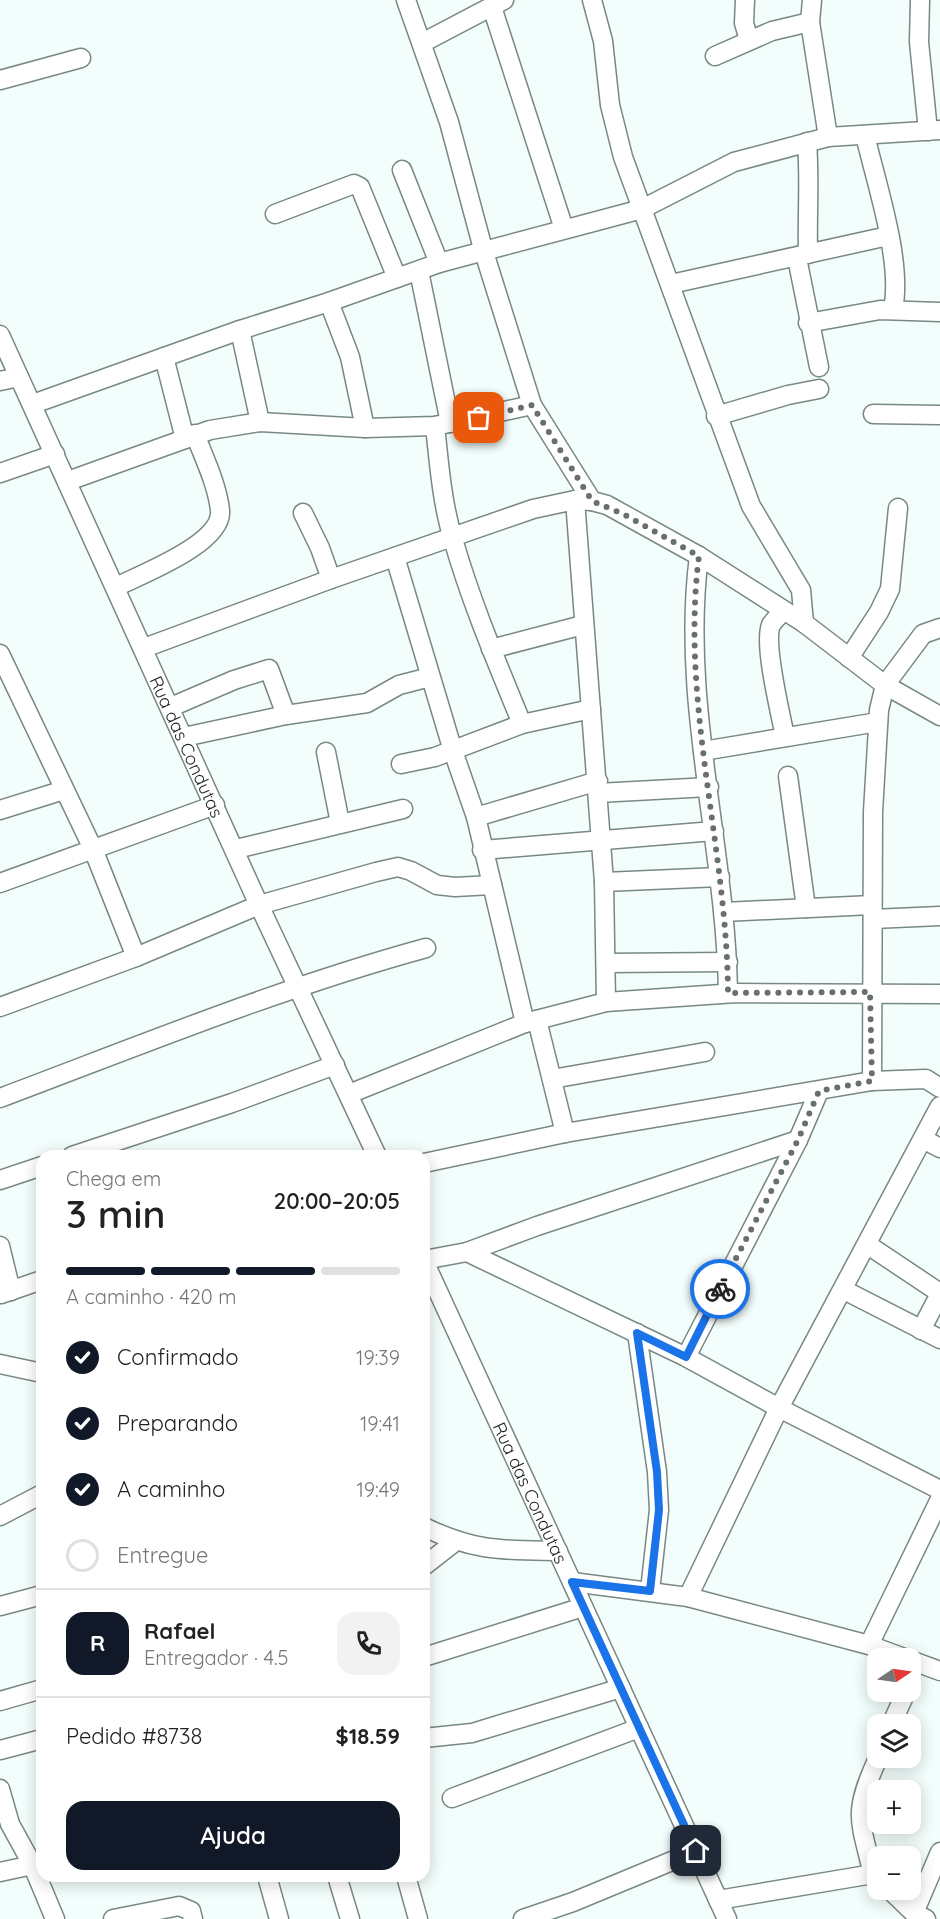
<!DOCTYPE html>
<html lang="pt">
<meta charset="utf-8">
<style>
:root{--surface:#fff;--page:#f2f2f2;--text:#222;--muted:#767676;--line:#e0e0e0;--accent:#111827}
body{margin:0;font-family:Quicksand,sans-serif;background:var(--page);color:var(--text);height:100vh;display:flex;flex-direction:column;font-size:22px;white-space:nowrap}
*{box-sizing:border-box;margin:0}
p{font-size:20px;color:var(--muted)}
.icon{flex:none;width:33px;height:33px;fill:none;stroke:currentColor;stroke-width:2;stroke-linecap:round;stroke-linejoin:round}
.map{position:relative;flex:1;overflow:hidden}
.panel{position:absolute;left:36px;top:1150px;width:394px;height:732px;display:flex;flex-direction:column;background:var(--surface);border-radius:18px;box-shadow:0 3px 15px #0003}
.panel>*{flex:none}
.needle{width:39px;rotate:77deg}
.controls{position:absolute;left:867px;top:1648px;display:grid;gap:12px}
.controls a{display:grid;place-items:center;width:54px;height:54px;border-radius:12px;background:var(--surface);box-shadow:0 3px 15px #0003;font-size:30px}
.pin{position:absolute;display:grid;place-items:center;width:51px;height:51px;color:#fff;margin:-26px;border-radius:12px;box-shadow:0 3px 9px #0006}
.courier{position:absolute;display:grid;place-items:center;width:60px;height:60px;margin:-30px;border:4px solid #1a73e8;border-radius:50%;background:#fff;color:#222;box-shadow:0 2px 8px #0007}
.summary em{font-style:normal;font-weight:600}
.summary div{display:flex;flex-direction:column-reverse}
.summary{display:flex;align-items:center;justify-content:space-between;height:102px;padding:0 30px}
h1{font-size:39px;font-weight:600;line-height:45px}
.bar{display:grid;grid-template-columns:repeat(4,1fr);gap:9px 6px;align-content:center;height:72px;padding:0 30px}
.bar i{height:8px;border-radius:4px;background:var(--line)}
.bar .selected{background:var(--accent)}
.bar p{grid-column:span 4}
.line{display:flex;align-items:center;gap:15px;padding:0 30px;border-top:2px solid var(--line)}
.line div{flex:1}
.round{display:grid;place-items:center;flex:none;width:63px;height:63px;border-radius:18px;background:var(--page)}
ol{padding:0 30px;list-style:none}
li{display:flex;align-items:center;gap:18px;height:66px}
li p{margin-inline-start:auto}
li .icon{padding:6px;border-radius:50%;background:var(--accent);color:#fff;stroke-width:4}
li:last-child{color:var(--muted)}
li i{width:33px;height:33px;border:3px solid var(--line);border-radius:50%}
.primary-button{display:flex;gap:12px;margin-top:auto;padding:12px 30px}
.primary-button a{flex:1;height:69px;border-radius:18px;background:var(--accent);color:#fff;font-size:24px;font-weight:600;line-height:69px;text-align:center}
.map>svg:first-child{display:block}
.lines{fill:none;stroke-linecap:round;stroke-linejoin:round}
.minor-casing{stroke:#778885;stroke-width:21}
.minor{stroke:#fff;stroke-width:18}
.done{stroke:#67706e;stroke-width:6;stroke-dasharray:0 10.8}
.route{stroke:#1a73e8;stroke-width:8}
.labels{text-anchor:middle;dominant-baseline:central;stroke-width:4.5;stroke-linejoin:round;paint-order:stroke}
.street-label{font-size:18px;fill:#1c2322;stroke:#fff}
</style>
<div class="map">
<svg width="940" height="1919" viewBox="0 0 940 1919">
<rect width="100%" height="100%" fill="#f3fefc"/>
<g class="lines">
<g class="minor-casing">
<g id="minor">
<polyline points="406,0 449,122 483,249 532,405 592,501 607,505 699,556 804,623 885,685 940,716"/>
<polyline points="592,0 603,41 610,105 623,157 751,506 801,590 804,623"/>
<polyline points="745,0 744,23 749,40"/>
<polyline points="812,0 810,22 828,137"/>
<polyline points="920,0 919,42 928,131"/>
<polyline points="492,7 564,229"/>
<polyline points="422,43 504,0"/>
<polyline points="715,56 772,31 810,22"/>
<polyline points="0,80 81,58"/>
<path d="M 865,135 C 876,183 903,262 893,309"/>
<path d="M 807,142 C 810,179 807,216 808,254"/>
<polyline points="402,170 439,263"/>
<polyline points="275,214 354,184 360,187 397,278"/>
<polyline points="797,258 819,367"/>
<polyline points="419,271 450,423"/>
<polyline points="671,284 888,236"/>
<polyline points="329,302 350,357 365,428"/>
<polyline points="808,323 880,310 940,312"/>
<polyline points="240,330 260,422"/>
<path id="s1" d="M 0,335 L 259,905 L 377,1156"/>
<polyline points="164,357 185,439"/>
<polyline points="0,381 19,377"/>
<polyline points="33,404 240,330 329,302 439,263 642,209 734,162 828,137 940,130"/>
<polyline points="873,414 940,415"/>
<polyline points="716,416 788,395 819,389"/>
<path d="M 435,426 C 439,463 442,503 453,539 C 471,602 497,663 522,724"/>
<polyline points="0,473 55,454"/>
<polyline points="68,481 210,430 260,422 365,428 435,426 532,405"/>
<polyline points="592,501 575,500 604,882 606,1002"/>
<polyline points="303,513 320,548 331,579"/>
<path d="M 699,556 C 680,702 726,847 728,993"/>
<polyline points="395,557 453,751 476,817 525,1023"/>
<path d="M 116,587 C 142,574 224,543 220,510 C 217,484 204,458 195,434"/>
<path d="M 783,611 C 780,615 774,620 771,625 C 763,644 781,715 785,737"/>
<polyline points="144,648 331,579 533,509 575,500"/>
<polyline points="491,649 583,625"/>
<polyline points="0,654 93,849 136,957"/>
<polyline points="849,658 879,612 890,589 898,508"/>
<polyline points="171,707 234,680 269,669 286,715"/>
<polyline points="184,737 286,715 367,703 399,685 430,677"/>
<polyline points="703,751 878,722"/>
<polyline points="326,752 340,823"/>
<polyline points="401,764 435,757 522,724 591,709"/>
<polyline points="788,776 806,908"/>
<polyline points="598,793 709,787"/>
<polyline points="0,810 64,790"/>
<polyline points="476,817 598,781"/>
<polyline points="236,849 403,809"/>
<polyline points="482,850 714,831"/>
<polyline points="604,882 720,877"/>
<polyline points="0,883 215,805"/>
<polyline points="724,912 872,905"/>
<polyline points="873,919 940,916"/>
<polyline points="606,963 728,962"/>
<polyline points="0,1007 136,957 259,905 376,872 398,867 411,871 437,885 455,887 492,885"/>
<polyline points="537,1020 565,1133"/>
<polyline points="552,1079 705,1052"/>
<polyline points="872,1081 873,812 879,710 885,685 923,634 940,628"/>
<polyline points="349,1094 525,1023 606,1002 736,993 940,994"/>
<path d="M 0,1098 C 141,1045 280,988 426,948"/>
<polyline points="923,1139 940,1148"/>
<polyline points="72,1156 232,1103 335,1065"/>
<polyline points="424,1163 565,1133 872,1081 926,1079 940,1088"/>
<polyline points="0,1180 42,1166"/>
<polyline points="868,1245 940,1293"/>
<polyline points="0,1246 11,1291"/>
<polyline points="467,1252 686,1357 779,1408 940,1490"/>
<polyline points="424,1260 467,1252 537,1226 798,1140"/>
<path id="s2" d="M 424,1261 L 727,1919"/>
<polyline points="844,1290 940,1339"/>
<polyline points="1,1294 42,1280"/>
<polyline points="921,1330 940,1294"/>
<polyline points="637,1333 657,1472 659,1510 650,1591"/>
<polyline points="686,1357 798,1140 819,1091"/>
<polyline points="0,1364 42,1373"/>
<polyline points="0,1516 42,1494"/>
<path d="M 424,1527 C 476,1552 502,1550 558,1551"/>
<polyline points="424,1566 456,1541"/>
<polyline points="572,1582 688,1597 869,1645 907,1659"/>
<polyline points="688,1597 779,1408 940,1106"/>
<polyline points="0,1606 42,1595"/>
<polyline points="869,1645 940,1499"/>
<polyline points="424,1657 583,1607"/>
<polyline points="910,1660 940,1671"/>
<polyline points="0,1701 42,1689"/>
<polyline points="891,1725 906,1692"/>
<polyline points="424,1738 472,1733 621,1688"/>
<polyline points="0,1750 42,1739"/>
<polyline points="0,1789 10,1824 32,1864 55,1919"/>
<polyline points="452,1798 639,1728"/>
<polyline points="0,1872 42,1863"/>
<path d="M 873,1874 C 859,1817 853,1813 878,1758"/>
<polyline points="267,1876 279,1919"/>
<polyline points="337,1876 350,1919"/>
<polyline points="406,1876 418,1919"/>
<polyline points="890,1890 914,1913 926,1919"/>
<polyline points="718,1900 873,1874 878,1878"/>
<polyline points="914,1913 940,1852"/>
<polyline points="113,1919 179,1906 191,1911 193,1919"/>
<polyline points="523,1919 573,1902 696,1851"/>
</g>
</g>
<use href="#minor" class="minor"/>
</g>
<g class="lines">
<path class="done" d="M 479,418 L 532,405 L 592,501 L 623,514 L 699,556 C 680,702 727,847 728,993 L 870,992 L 872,1081 L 819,1091 L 798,1140 L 720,1289"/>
<polyline class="route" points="696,1851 572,1582 650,1591 659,1510 657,1472 637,1333 686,1357 720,1289"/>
</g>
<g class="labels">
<g class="street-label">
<text stroke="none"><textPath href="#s1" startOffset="452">Rua das Condutas</textPath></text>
<text stroke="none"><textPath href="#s2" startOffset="255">Rua das Condutas</textPath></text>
</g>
</g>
</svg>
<div class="controls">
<a><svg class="needle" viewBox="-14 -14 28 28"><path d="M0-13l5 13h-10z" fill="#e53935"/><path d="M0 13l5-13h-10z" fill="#767676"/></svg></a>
<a><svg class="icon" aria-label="layers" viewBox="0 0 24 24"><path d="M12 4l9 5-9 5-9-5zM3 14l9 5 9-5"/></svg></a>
<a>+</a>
<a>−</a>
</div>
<div class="pin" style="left:479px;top:418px;background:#ea580c"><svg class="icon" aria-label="bag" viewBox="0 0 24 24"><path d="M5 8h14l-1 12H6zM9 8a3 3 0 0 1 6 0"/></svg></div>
<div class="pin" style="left:696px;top:1851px;background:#1f2937"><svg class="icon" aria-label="home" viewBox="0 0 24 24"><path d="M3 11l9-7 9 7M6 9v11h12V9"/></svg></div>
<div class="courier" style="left:720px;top:1289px"><svg class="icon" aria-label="bike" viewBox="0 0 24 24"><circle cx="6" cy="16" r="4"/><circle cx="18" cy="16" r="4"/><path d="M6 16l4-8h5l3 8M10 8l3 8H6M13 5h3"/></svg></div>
<section class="panel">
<div class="summary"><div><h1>3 min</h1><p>Chega em</p></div><em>20:00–20:05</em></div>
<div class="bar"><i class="selected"></i><i class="selected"></i><i class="selected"></i><i></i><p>A caminho · 420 m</p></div>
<ol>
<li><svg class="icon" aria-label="check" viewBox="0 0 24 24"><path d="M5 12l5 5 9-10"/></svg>Confirmado<p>19:39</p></li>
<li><svg class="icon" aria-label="check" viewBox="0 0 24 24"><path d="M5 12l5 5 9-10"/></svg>Preparando<p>19:41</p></li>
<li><svg class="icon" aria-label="check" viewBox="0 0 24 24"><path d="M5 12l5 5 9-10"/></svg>A caminho<p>19:49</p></li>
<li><i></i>Entregue</li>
</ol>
<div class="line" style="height:108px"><b class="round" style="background:var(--accent);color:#fff">R</b><div><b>Rafael</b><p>Entregador · 4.5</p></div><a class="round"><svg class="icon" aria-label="phone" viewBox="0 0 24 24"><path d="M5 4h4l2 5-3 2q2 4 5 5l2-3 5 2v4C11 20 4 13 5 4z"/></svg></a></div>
<div class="line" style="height:78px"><div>Pedido #8738</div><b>$18.59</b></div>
<div class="primary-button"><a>Ajuda</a></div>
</section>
</div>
